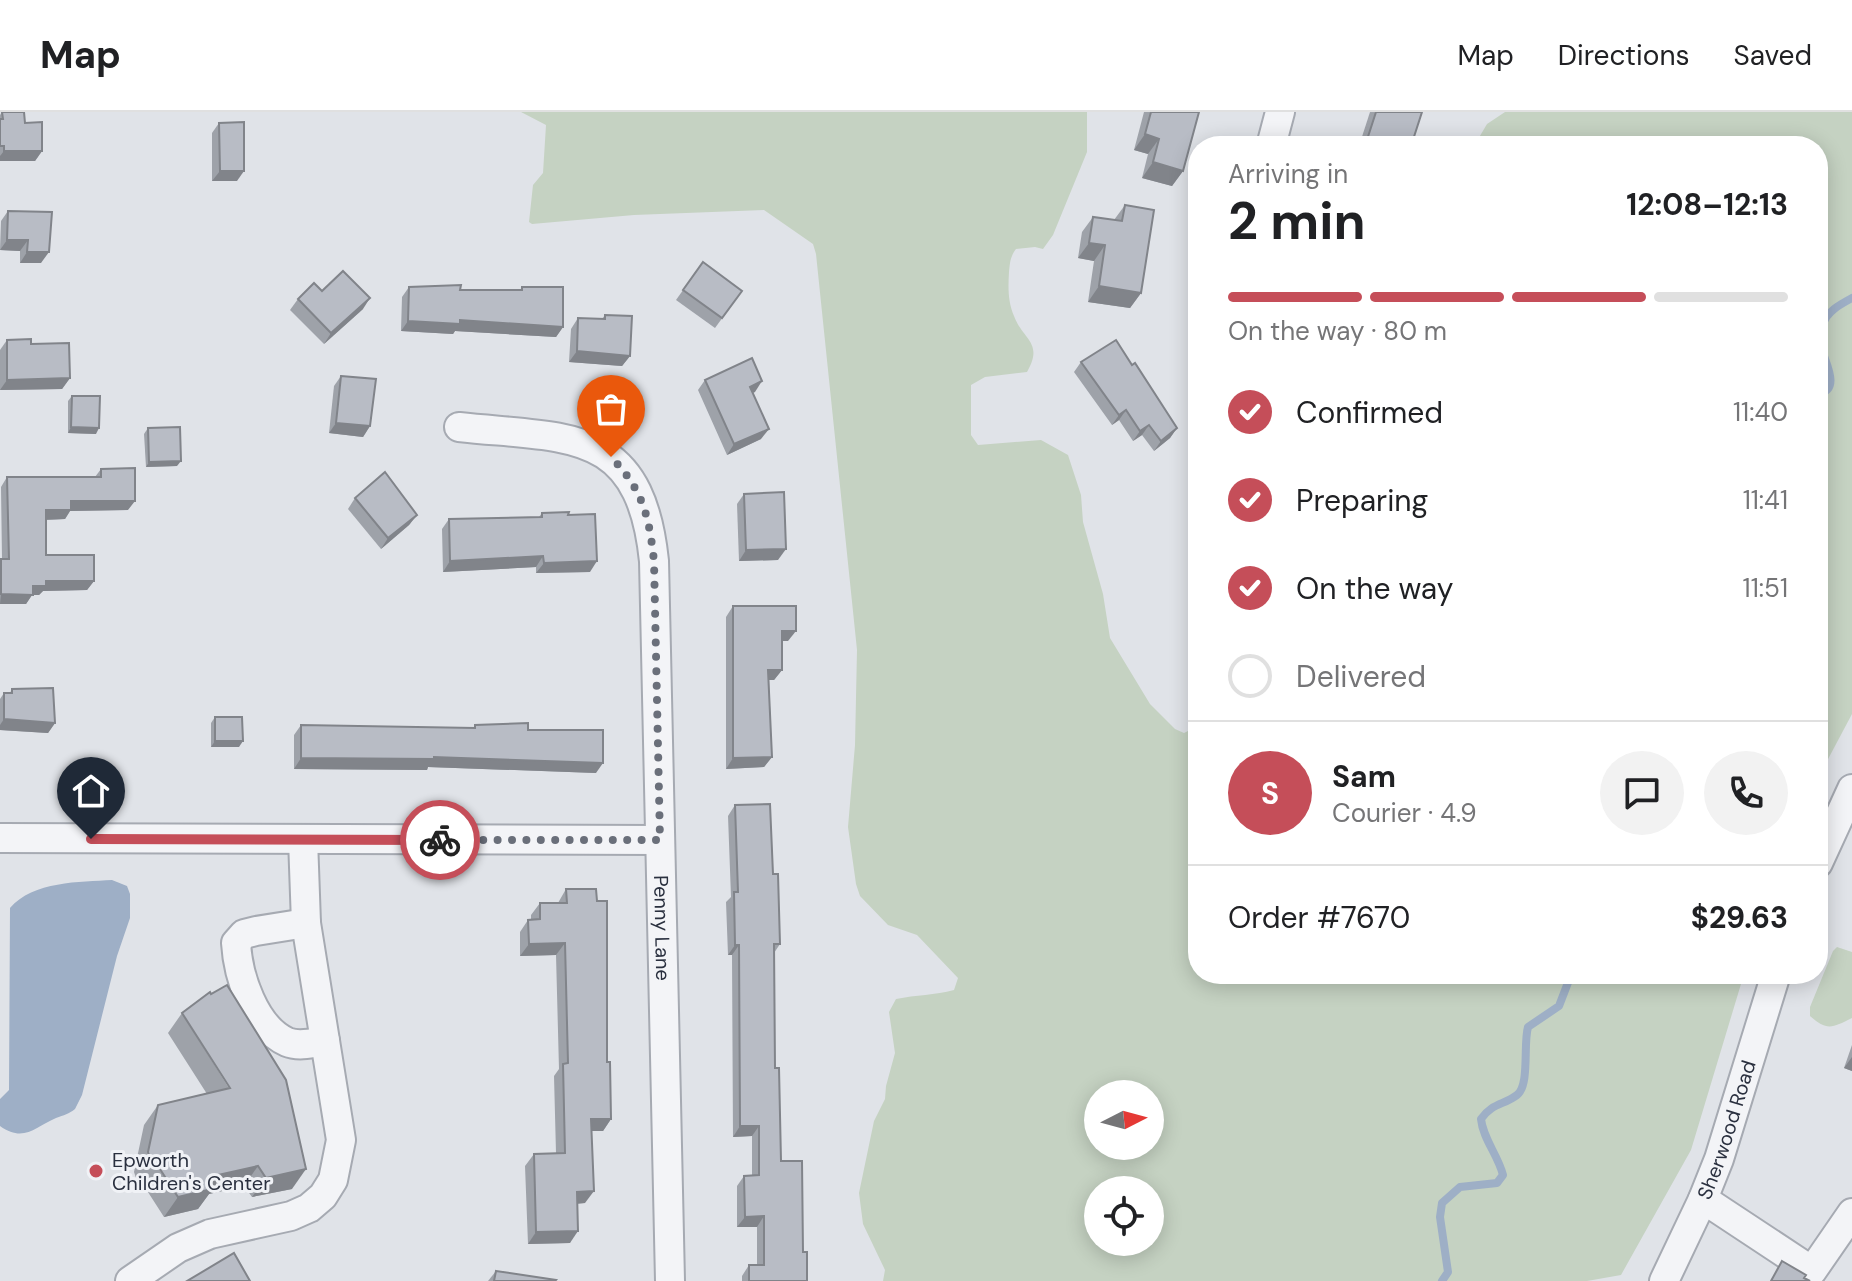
<!DOCTYPE html>
<meta charset="utf-8">
<style>
:root{--surface:#fff;--page:#f2f2f2;--text:#202124;--muted:#757577;--line:#e0e0e0;--accent:#c54e59}
body{margin:0;font-family:"DM Sans",sans-serif;background:var(--page);color:var(--text);height:100vh;display:flex;flex-direction:column;font-size:30px;white-space:nowrap}
*{box-sizing:border-box;margin:0}
p{font-size:26px;color:var(--muted)}
.icon{flex:none;width:44px;height:44px;fill:none;stroke:currentColor;stroke-width:2;stroke-linecap:round;stroke-linejoin:round}
.map{position:relative;flex:1;overflow:hidden}
.details{position:absolute;left:1188px;top:24px;width:640px;height:848px;display:flex;flex-direction:column;background:var(--surface);border-radius:32px;box-shadow:0 4px 20px #0003}
.details>*{flex:none}
.needle{width:52px;rotate:84deg}
.controls{position:absolute;left:1084px;top:968px;display:grid;gap:16px}
.controls a{display:grid;place-items:center;width:80px;height:80px;border-radius:50%;background:var(--surface);box-shadow:0 4px 20px #0003;font-size:40px}
.pin{position:absolute;display:grid;place-items:center;width:68px;height:68px;color:#fff;margin:-82px -34px;border-radius:50% 50% 50% 0;rotate:-45deg;box-shadow:0 0 8px #0007}
.pin .icon{rotate:45deg}
.courier{position:absolute;display:grid;place-items:center;width:80px;height:80px;margin:-40px;border:6px solid #c54e59;border-radius:50%;background:#fff;color:#222;box-shadow:0 2px 10px #0007}
.summary em{font-style:normal;font-weight:700}
.summary div{display:flex;flex-direction:column-reverse}
.summary{display:flex;align-items:center;justify-content:space-between;height:136px;padding:0 40px}
h1{font-size:52px;font-weight:700;line-height:60px}
.bar{display:grid;grid-template-columns:repeat(4,1fr);gap:12px 8px;align-content:center;height:96px;padding:0 40px}
.bar i{height:10px;border-radius:6px;background:var(--line)}
.bar .active{background:var(--accent)}
.bar p{grid-column:span 4}
.line{display:flex;align-items:center;gap:20px;padding:0 40px;border-top:2px solid var(--line)}
.line div{flex:1}
.round{display:grid;place-items:center;flex:none;width:84px;height:84px;border-radius:42px;background:var(--page)}
ol{padding:0 40px;list-style:none}
li{display:flex;align-items:center;gap:24px;height:88px}
li p{margin-inline-start:auto}
li .icon{padding:8px;border-radius:50%;background:var(--accent);color:#fff;stroke-width:4}
li:last-child{color:var(--muted)}
li i{width:44px;height:44px;border:4px solid var(--line);border-radius:50%}
header{display:flex;align-items:center;gap:48px;box-sizing:border-box;height:112px;padding:0 40px;background:var(--surface);border-bottom:2px solid var(--line)}
header strong{font-size:38px}
nav{display:flex;gap:44px;margin-inline-start:auto;font-size:28px}
.map>svg:first-child{display:block}
.green{fill:#c5d2c2;fill-rule:evenodd}
.water{fill:#9eafc6}
.lines{fill:none;stroke-linecap:round;stroke-linejoin:round}
.stream{stroke:#9eafc6;stroke-width:8}
.minor-casing{stroke:#a6aab2;stroke-width:32}
.minor{stroke:#f3f4f7;stroke-width:28}
.wall{fill:#9ea2a9}
.shaded-wall{fill:#81848a}
.building{fill:#b8bcc5;stroke:#81848a;stroke-width:2}
.done{stroke:#6a6f7a;stroke-width:8;stroke-dasharray:0 14.4}
.route{stroke:#c54e59;stroke-width:10}
.poi-dot{fill:#c54e59;stroke:#f0f2f6;stroke-width:3}
.labels{text-anchor:middle;dominant-baseline:central;stroke-width:6;stroke-linejoin:round;paint-order:stroke}
.street-label{font-size:20px;fill:#2a303f;stroke:#f0f2f6}
.poi-label{font-size:20px;fill:#2a303f;stroke:#f0f2f6;text-anchor:start}
</style>
<header>
<strong>Map</strong>
<nav><a>Map</a><a>Directions</a><a>Saved</a></nav>
</header>
<div class="map">
<svg width="1852" height="1169" viewBox="0 0 1852 1169">
<rect width="100%" height="100%" fill="#e0e3e8"/>
<g class="green">
<path d="M 521,0 L 1087,0 L 1087,40 L 1053,123 L 1043,137 L 1035,135 L 1016,137 C 1010,145 1010,151 1009,160 C 1008,176 1008,190 1014,204 C 1023,228 1044,230 1027,260 L 985,265 L 971,273 L 971,323 L 978,333 L 1041,328 L 1068,343 L 1081,383 L 1083,410 L 1103,482 L 1110,526 L 1150,592 L 1175,617 L 1184,621 L 1198,614 L 1198,862 L 1744,862 L 1691,1038 L 1621,1163 L 1587,1169 L 883,1169 L 885,1158 L 863,1112 L 859,1081 L 874,1009 L 885,987 L 886,974 L 895,941 L 889,900 L 896,887 C 916,883 935,883 954,878 L 958,866 L 917,823 L 888,813 L 860,784 L 856,772 L 848,715 L 855,633 L 857,538 L 816,142 L 813,132 L 764,98 L 634,103 L 532,112 L 529,110 L 533,73 L 543,61 L 546,13 ZM 1150,982 L 1150,1034 L 1098,1034 L 1098,982 ZM 1150,1078 L 1150,1130 L 1098,1130 L 1098,1078 Z"/>
<polygon points="1505,0 1852,0 1852,602 1818,666 1818,34 1474,34 1487,12"/>
<path d="M 1837,835 L 1852,840 L 1852,906 C 1832,916 1827,919 1810,904 L 1810,895 L 1833,839 Z"/>
</g>
<path class="water" d="M 112,768 L 127,774 L 130,782 L 130,806 L 117,844 L 82,983 L 75,997 C 69,1002 64,1003 56,1006 C 35,1015 24,1031 0,1014 L 0,987 L 9,978 L 10,796 C 33,769 80,770 112,768 Z"/>
<g class="lines">
<g class="stream">
<path d="M 1818,282 C 1841,278 1826,252 1822,238 C 1820,231 1821,220 1823,212 C 1827,199 1841,192 1852,186"/>
<path d="M 1442,1169 L 1448,1160 L 1440,1105 L 1442,1091 L 1460,1075 L 1497,1071 L 1503,1063 C 1498,1043 1483,1027 1481,1007 C 1492,991 1504,993 1517,983 C 1530,973 1523,932 1528,915 L 1559,894 L 1569,868 L 1575,862"/>
</g>
<g class="minor-casing">
<g id="minor">
<polyline points="1271,34 1280,0"/>
<path id="s1" d="M 459,315 C 569,327 640,314 654,449 L 670,1169"/>
<polyline points="0,726 660,728"/>
<polyline points="1818,751 1852,677"/>
<path d="M 306,811 L 256,819 L 244,822 L 236,831 C 238,864 254,915 287,930 C 299,935 313,931 325,929"/>
<polyline points="1703,1087 1812,1159 1852,1101"/>
<polyline points="130,1169 178,1136 210,1122 291,1104 309,1096 323,1084 333,1068 341,1028 306,811 303,727"/>
<path id="s2" d="M 1664,1169 L 1703,1087 L 1719,1047 L 1776,862"/>
</g>
</g>
<use href="#minor" class="minor"/>
</g>
<g class="wall">
<polygon points="2,0 25,11 42,39 35,49 0,49 0,3"/>
<polygon points="1144,0 1199,0 1183,59 1172,74 1142,66 1148,42 1134,38"/>
<polygon points="1370,0 1422,0 1411,34 1359,34"/>
<polygon points="219,11 237,69 212,69 212,21"/>
<polygon points="1125,93 1141,181 1130,196 1088,190 1094,149 1078,146 1082,120 1093,105 1114,108"/>
<polygon points="8,99 41,151 20,151 20,139 0,138 1,109"/>
<polygon points="703,150 742,179 715,216 676,188"/>
<polygon points="409,175 460,178 520,178 522,175 563,215 556,225 455,219 453,222 401,219 402,185"/>
<polygon points="322,179 363,197 324,232 290,198 298,187"/>
<polygon points="605,203 630,244 622,254 569,250 571,217 578,206 602,207"/>
<polygon points="7,228 31,232 70,266 62,277 0,278 0,238"/>
<polygon points="1081,250 1132,253 1177,316 1170,326 1154,339 1142,323 1133,329 1119,308 1112,313 1074,260"/>
<polygon points="341,264 370,314 363,325 329,321 334,274"/>
<polygon points="705,268 755,280 752,281 761,327 727,343 698,278"/>
<polygon points="72,284 96,322 68,321 68,289"/>
<polygon points="148,316 177,354 146,355 144,322"/>
<polygon points="101,357 128,398 70,399 65,407 46,408 46,443 94,469 87,478 43,479 39,483 32,483 26,492 0,492 0,448 2,447 1,375 7,365 95,365"/>
<polygon points="744,382 778,448 739,449 737,392"/>
<polygon points="355,386 417,403 409,413 381,437 348,397"/>
<polygon points="542,401 568,403 590,460 536,461 536,455 443,460 442,417 449,407 539,405"/>
<polygon points="733,494 788,529 782,529 782,558 774,568 769,568 772,645 764,655 726,657 726,505"/>
<polygon points="12,577 55,611 48,621 0,618 0,587 4,581 10,581"/>
<polygon points="215,605 239,635 211,635 211,611"/>
<polygon points="301,613 473,616 475,613 528,618 596,661 428,655 427,658 294,657 294,623"/>
<polygon points="735,693 773,762 780,832 774,841 775,956 781,1049 803,1140 807,1169 742,1169 742,1164 749,1153 757,1153 757,1115 737,1115 737,1074 744,1064 752,1063 752,1024 733,1025 732,843 728,843 726,790 731,785 728,704"/>
<polygon points="566,777 607,950 611,1007 603,1019 591,1019 585,1091 577,1092 570,1131 528,1132 525,1054 534,1042 556,1041 554,964 559,957 556,843 520,844 520,820 528,808 531,808 531,803 540,791 558,791"/>
<polygon points="182,901 292,1077 252,1085 244,1074 209,1082 198,1097 164,1105 146,1077 136,1066 134,1060 144,1013 158,993 207,982 168,921"/>
<polygon points="1852,933 1852,959 1844,956"/>
<polygon points="496,1159 555,1169 488,1169"/>
</g>
<g class="shaded-wall">
<polygon points="1145,22 1159,27 1148,42 1134,38"/>
<polygon points="4,39 42,39 35,49 0,49 0,44"/>
<polygon points="1153,50 1183,59 1172,74 1142,66"/>
<polygon points="220,59 244,59 237,69 212,69"/>
<polygon points="7,128 28,128 20,139 0,138"/>
<polygon points="1089,131 1105,133 1094,149 1078,146"/>
<polygon points="27,140 49,140 41,151 20,151"/>
<polygon points="1099,174 1141,181 1130,196 1088,190"/>
<polygon points="370,186 363,197 324,232 331,221"/>
<polygon points="460,208 563,215 556,225 455,219 453,222 401,219 408,209"/>
<polygon points="577,239 630,244 622,254 569,250"/>
<polygon points="70,266 62,277 0,278 7,268"/>
<polygon points="762,269 755,280 742,285 750,275"/>
<polygon points="1126,298 1119,308 1112,313 1119,303"/>
<polygon points="336,311 370,314 363,325 329,321"/>
<polygon points="1149,313 1142,323 1133,329 1140,319"/>
<polygon points="71,315 99,316 96,322 68,321"/>
<polygon points="1177,316 1170,326 1154,339 1161,329"/>
<polygon points="769,317 761,327 727,343 734,332"/>
<polygon points="181,349 177,354 146,355 149,350"/>
<polygon points="71,389 135,389 128,398 70,399 65,407 39,408 46,398"/>
<polygon points="417,403 409,413 381,437 388,426"/>
<polygon points="786,437 778,448 739,449 746,438"/>
<polygon points="543,444 536,455 443,460 450,449"/>
<polygon points="597,449 590,460 536,461 544,451"/>
<polygon points="46,469 94,469 87,478 43,479 39,483 32,483 26,492 0,492 1,482"/>
<polygon points="782,519 796,519 788,529 775,529"/>
<polygon points="768,558 782,558 774,568 761,568"/>
<polygon points="4,607 55,611 48,621 0,618 0,613"/>
<polygon points="215,629 243,629 239,635 211,635"/>
<polygon points="434,645 603,651 596,661 428,655 427,658 294,657 301,646"/>
<polygon points="772,645 764,655 726,657 733,646"/>
<polygon points="565,831 556,843 520,844 529,832"/>
<polygon points="735,833 739,833 732,843 728,843"/>
<polygon points="1852,945 1852,959 1844,956"/>
<polygon points="591,1007 611,1007 603,1019 583,1019"/>
<polygon points="740,1014 759,1014 752,1024 733,1025"/>
<polygon points="258,1054 244,1074 209,1082 198,1097 164,1105 178,1085 209,1065"/>
<polygon points="306,1057 292,1077 252,1085 266,1066"/>
<polygon points="594,1079 585,1091 569,1092 577,1080"/>
<polygon points="764,1104 757,1115 737,1115 745,1105"/>
<polygon points="578,1119 570,1131 528,1132 536,1120"/>
</g>
<g class="building">
<polygon points="2,0 24,0 25,11 42,10 42,39 4,39 4,34 0,34 0,7 3,7"/>
<polygon points="1151,0 1199,0 1183,59 1153,50 1159,27 1145,22"/>
<polygon points="1376,0 1422,0 1411,34 1365,34"/>
<polygon points="244,10 244,59 220,59 219,11"/>
<polygon points="1125,93 1154,98 1141,181 1099,174 1105,133 1089,131 1093,105 1122,109"/>
<polygon points="8,99 52,100 49,140 27,140 28,128 7,128"/>
<polygon points="703,150 742,179 722,206 683,178"/>
<polygon points="343,159 370,186 331,221 298,187 314,171 322,179"/>
<polygon points="461,173 460,178 522,178 522,175 563,175 563,215 460,208 460,212 408,209 409,175"/>
<polygon points="605,203 632,204 630,244 577,239 578,206 605,207"/>
<polygon points="31,227 31,232 69,231 70,266 7,268 7,228"/>
<polygon points="1116,228 1132,253 1135,251 1177,316 1161,329 1149,313 1140,319 1126,298 1119,303 1081,250"/>
<polygon points="752,246 762,269 750,275 769,317 734,332 705,268"/>
<polygon points="341,264 376,267 370,314 336,311"/>
<polygon points="72,284 100,284 99,316 71,315"/>
<polygon points="180,315 181,349 149,350 148,316"/>
<polygon points="135,356 135,389 71,389 71,398 46,398 46,443 94,443 94,469 46,469 46,474 33,474 33,483 1,482 1,447 9,447 7,365 101,365 101,357"/>
<polygon points="385,360 417,403 388,426 355,386"/>
<polygon points="784,380 786,437 746,438 744,382"/>
<polygon points="569,400 568,403 595,402 597,449 544,451 543,444 450,449 449,407 542,405 542,401"/>
<polygon points="733,494 796,494 796,519 782,519 782,558 768,558 772,645 733,646"/>
<polygon points="53,576 55,611 4,607 4,581 12,581 12,577"/>
<polygon points="215,605 242,605 243,629 215,629"/>
<polygon points="528,611 528,618 603,618 603,651 434,645 434,647 301,646 301,613 475,616 475,613"/>
<polygon points="770,692 773,762 778,762 780,832 774,832 775,956 779,956 781,1049 802,1049 803,1140 807,1140 807,1169 749,1169 749,1153 764,1153 764,1104 745,1105 744,1064 759,1063 759,1014 740,1014 739,833 735,833 734,780 738,780 735,693"/>
<polygon points="566,777 596,777 597,789 607,789 607,950 610,950 611,1007 591,1007 594,1079 577,1080 578,1119 536,1120 534,1042 565,1041 563,952 568,951 565,831 529,832 528,808 540,807 540,791 567,791"/>
<polygon points="227,873 286,968 306,1057 266,1066 258,1054 209,1065 212,1077 178,1085 160,1057 150,1046 148,1040 158,993 230,976 182,901 210,880 211,882"/>
<polygon points="234,1141 250,1169 187,1169"/>
<polygon points="1782,1149 1806,1163 1804,1166 1810,1169 1771,1169"/>
<polygon points="496,1159 556,1168 555,1169 494,1169"/>
</g>
<g class="lines">
<path class="done" d="M 440,728 L 660,728 L 654,449 C 649,404 643,378 611,345"/>
<polyline class="route" points="91,727 440,728"/>
</g>
<circle class="poi-dot" cx="96" cy="1059" r="8"/>
<g class="labels">
<g class="street-label">
<text stroke="none"><textPath href="#s1" startOffset="638">Penny Lane</textPath></text>
<text stroke="none"><textPath href="#s2" startOffset="164">Sherwood Road</textPath></text>
</g>
<g class="poi-label">
<text x="112" y="1048">Epworth<tspan x="112" dy="23">Children's Center</tspan></text>
</g>
</g>
</svg>
<div class="controls">
<a><svg class="needle" viewBox="-14 -14 28 28"><path d="M0-13l5 13h-10z" fill="#e53935"/><path d="M0 13l5-13h-10z" fill="#757577"/></svg></a>
<a><svg class="icon" aria-label="locate" viewBox="0 0 24 24"><circle cx="12" cy="12" r="6"/><path d="M12 2v4M12 18v4M2 12h4M18 12h4"/></svg></a>
</div>
<div class="pin" style="left:611px;top:345px;background:#ea580c"><svg class="icon" aria-label="bag" viewBox="0 0 24 24"><path d="M5 8h14l-1 12H6zM9 8a3 3 0 0 1 6 0"/></svg></div>
<div class="pin" style="left:91px;top:727px;background:#1f2937"><svg class="icon" aria-label="home" viewBox="0 0 24 24"><path d="M3 11l9-7 9 7M6 9v11h12V9"/></svg></div>
<div class="courier" style="left:440px;top:728px"><svg class="icon" aria-label="bike" viewBox="0 0 24 24"><circle cx="6" cy="16" r="4"/><circle cx="18" cy="16" r="4"/><path d="M6 16l4-8h5l3 8M10 8l3 8H6M13 5h3"/></svg></div>
<section class="details">
<div class="summary"><div><h1>2 min</h1><p>Arriving in</p></div><em>12:08–12:13</em></div>
<div class="bar"><i class="active"></i><i class="active"></i><i class="active"></i><i></i><p>On the way · 80 m</p></div>
<ol>
<li><svg class="icon" aria-label="check" viewBox="0 0 24 24"><path d="M5 12l5 5 9-10"/></svg>Confirmed<p>11:40</p></li>
<li><svg class="icon" aria-label="check" viewBox="0 0 24 24"><path d="M5 12l5 5 9-10"/></svg>Preparing<p>11:41</p></li>
<li><svg class="icon" aria-label="check" viewBox="0 0 24 24"><path d="M5 12l5 5 9-10"/></svg>On the way<p>11:51</p></li>
<li><i></i>Delivered</li>
</ol>
<div class="line" style="height:144px"><b class="round" style="background:var(--accent);color:#fff">S</b><div><b>Sam</b><p>Courier · 4.9</p></div><a class="round"><svg class="icon" aria-label="chat" viewBox="0 0 24 24"><path d="M4 5h16v11H9l-5 4z"/></svg></a><a class="round"><svg class="icon" aria-label="phone" viewBox="0 0 24 24"><path d="M5 4h4l2 5-3 2q2 4 5 5l2-3 5 2v4C11 20 4 13 5 4z"/></svg></a></div>
<div class="line" style="height:104px"><div>Order #7670</div><b>$29.63</b></div>
</section>
</div>
